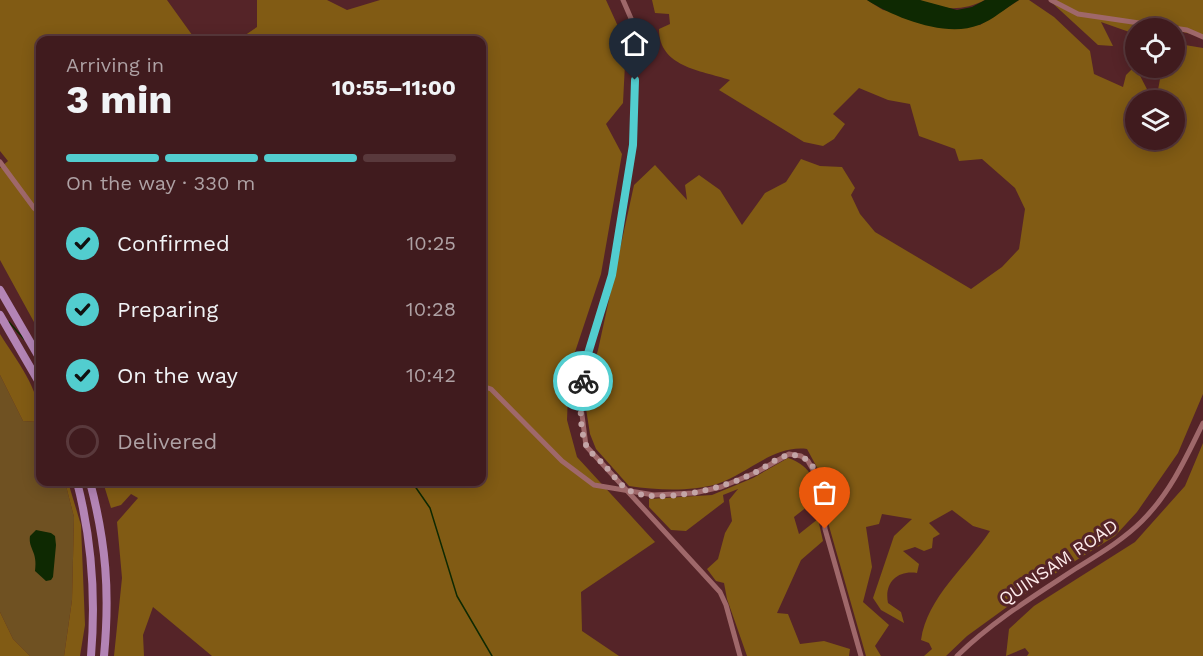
<!DOCTYPE html>
<meta charset="utf-8">
<style>
:root{--surface:#401b1e;--page:#472427;--text:#f1f3f6;--muted:#aea1a4;--line:#59393c;--accent:#52cdcf}
body{margin:0;font-family:"Work Sans",sans-serif;background:var(--page);color:var(--text);height:100vh;display:flex;flex-direction:column;font-size:22px;white-space:nowrap}
*{box-sizing:border-box;margin:0}
p{font-size:20px;color:var(--muted)}
.icon{flex:none;width:33px;height:33px;fill:none;stroke:currentColor;stroke-width:2;stroke-linecap:round;stroke-linejoin:round}
.map{position:relative;flex:1;overflow:hidden}
.drawer{position:absolute;left:36px;top:36px;width:450px;height:450px;display:flex;flex-direction:column;background:var(--surface);border-radius:12px;box-shadow:0 3px 15px #0003,0 0 0 2px var(--line)}
.drawer>*{flex:none}
.tools{position:absolute;left:1125px;top:18px;display:grid;gap:12px}
.tools a{display:grid;place-items:center;width:60px;height:60px;border-radius:50%;background:var(--surface);box-shadow:0 3px 15px #0003,0 0 0 2px var(--line);font-size:30px}
.pin{position:absolute;display:grid;place-items:center;width:51px;height:51px;color:#fff;margin:-62px -26px;border-radius:50% 50% 50% 0;rotate:-45deg;box-shadow:0 0 6px #0007}
.pin .icon{rotate:45deg}
.courier{position:absolute;display:grid;place-items:center;width:60px;height:60px;margin:-30px;border:4px solid #52cdcf;border-radius:50%;background:#fff;color:#222;box-shadow:0 2px 8px #0007}
.summary em{font-style:normal;font-weight:700}
.summary div{display:flex;flex-direction:column-reverse}
.summary{display:flex;align-items:center;justify-content:space-between;height:102px;padding:0 30px}
h1{font-size:39px;font-weight:700;line-height:45px}
.bar{display:grid;grid-template-columns:repeat(4,1fr);gap:9px 6px;align-content:center;height:72px;padding:0 30px}
.bar i{height:8px;border-radius:4px;background:var(--line)}
.bar .on{background:var(--accent)}
.bar p{grid-column:span 4}
ol{padding:0 30px;list-style:none}
li{display:flex;align-items:center;gap:18px;height:66px}
li p{margin-inline-start:auto}
li .icon{padding:6px;border-radius:50%;background:var(--accent);color:#111;stroke-width:4}
li:last-child{color:var(--muted)}
li i{width:33px;height:33px;border:3px solid var(--line);border-radius:50%}
.map>svg:first-child{display:block}
.green{fill:#6f5122}
.forest{fill:#815b14;fill-rule:evenodd}
.water{fill:#0e2902}
.lines{fill:none;stroke-linecap:round;stroke-linejoin:round}
.stream{stroke:#0e2902;stroke-width:1.5}
.minor{stroke:#9f686a;stroke-width:5}
.trunk{stroke:#b384b5;stroke-width:8}
.done{stroke:#c3a5a7;stroke-width:6;stroke-dasharray:0 10.8}
.route{stroke:#52cdcf;stroke-width:8}
.labels{text-anchor:middle;dominant-baseline:central;stroke-width:6;stroke-linejoin:round;paint-order:stroke}
.street-label{font-size:18px;fill:#feebeb;stroke:#552428}
</style>
<div class="map">
<svg width="1203" height="656" viewBox="0 0 1203 656">
<rect width="100%" height="100%" fill="#552428"/>
<polygon class="green" points="0,375 23,421 40,422 40,482 65,482 74,517 72,600 64,656 30,656 13,639 0,612"/>
<g class="forest">
<polygon points="0,0 167,0 195,39 209,40 40,40 40,333 0,260 0,168 8,161 0,151"/>
<polygon points="257,0 327,0 347,10 380,0 606,0 626,44 623,103 606,124 622,154 601,274 569,370 567,420 577,457 655,542 581,592 582,631 619,656 212,656 153,607 143,635 144,656 114,656 122,578 117,522 138,498 131,494 121,505 111,508 103,482 482,482 482,40 238,40 257,27"/>
<path d="M 652,0 L 867,0 L 883,10 L 980,25 L 1019,0 L 1029,0 L 1054,17 L 1090,51 L 1094,74 L 1123,87 L 1126,75 L 1135,66 L 1150,95 L 1158,90 L 1162,68 L 1174,68 L 1175,51 L 1185,45 L 1203,48 L 1203,394 L 1178,453 L 1137,512 L 1115,536 L 1040,583 L 967,636 L 946,656 L 924,656 L 932,649 L 929,643 L 921,640 C 927,597 967,566 990,531 L 973,526 L 952,510 L 929,523 L 940,534 L 933,538 L 932,548 L 924,551 L 915,547 L 903,551 L 919,564 L 917,573 C 897,570 884,583 888,603 L 901,612 L 904,623 L 881,610 L 873,598 L 894,536 L 912,519 L 882,514 L 879,524 L 866,527 L 872,567 L 863,602 L 889,625 L 875,646 L 881,656 L 866,656 L 829,526 L 826,484 L 807,449 C 773,445 748,474 717,484 C 689,492 657,490 629,486 L 596,449 L 590,434 L 584,396 L 598,350 L 634,185 L 655,165 L 687,200 L 685,185 L 699,175 L 720,190 L 742,225 L 765,193 L 786,182 L 801,159 L 820,166 L 842,167 L 855,188 L 851,195 L 860,214 L 875,232 L 971,289 L 1002,267 L 1019,249 L 1025,209 L 1015,188 L 982,159 L 959,161 L 955,149 L 919,136 L 910,104 L 888,100 L 859,88 L 833,114 L 845,124 L 834,139 L 823,146 L 804,142 L 719,90 L 730,80 C 700,70 659,67 659,29 L 670,24 L 669,14 L 655,13 ZM 1136,100 L 1174,100 L 1174,140 L 1136,140 Z"/>
<path d="M 920,0 L 985,0 C 964,11 941,11 920,0 Z"/>
<polygon points="1049,0 1203,0 1203,37 1183,32 1175,33 1174,28 1136,28 1135,34 1101,22 1113,46 1098,45"/>
<path d="M 0,334 C 16,360 41,390 40,422 L 23,421 L 0,375 Z"/>
<polygon points="1203,443 1203,656 1027,656 1029,653 1025,648 1006,656 1009,629 1034,606 1135,542 1185,486"/>
<path d="M 788,458 C 808,465 816,477 817,499 L 794,517 L 799,534 L 818,519 L 823,541 L 801,560 L 777,613 L 788,614 L 800,644 L 824,641 L 850,649 L 849,656 L 747,656 L 727,599 L 724,583 L 716,581 L 707,569 L 718,559 L 725,533 L 732,521 L 729,500 L 738,489 L 723,495 L 724,502 L 686,531 L 671,530 L 649,507 L 649,499 L 712,495 L 753,478 Z"/>
<polygon points="65,482 68,482 81,525 85,625 80,656 64,656 72,600 74,517"/>
<polygon points="0,612 13,639 30,656 0,656"/>
</g>
<g class="water">
<path d="M 867,0 L 920,0 L 957,10 L 972,7 L 985,0 L 1019,0 C 1006,8 993,20 979,25 C 946,38 895,18 867,0 Z"/>
<path d="M 36,530 L 51,533 L 55,536 L 56,545 L 53,577 L 51,580 L 46,581 L 35,571 C 38,551 28,549 30,536 Z"/>
</g>
<g class="lines">
<g class="stream">
<polyline points="9,322 24,339"/>
<polyline points="38,342 40,342"/>
<polyline points="412,482 430,508 457,596 492,656"/>
</g>
<g class="minor">
<polyline points="623,0 633,23 636,36 633,145 612,275 586,360 580,399 586,446 720,592 726,605 740,656"/>
<polyline points="1051,0 1078,14 1187,30 1203,37"/>
<polyline points="0,162 34,208 40,213"/>
<polyline points="482,386 491,389 562,461 594,485 654,495 694,493 721,487 755,473 789,454 801,456 808,461 821,484 825,529 861,656"/>
<path d="M 957,656 C 993,621 1034,596 1075,569 C 1099,554 1123,540 1142,521 C 1170,493 1186,458 1203,423"/>
</g>
<g class="trunk">
<polyline points="0,290 40,359"/>
<polyline points="0,315 40,384"/>
<path d="M 77,482 C 92,540 96,596 91,656"/>
<path d="M 90,482 C 106,543 110,592 104,656"/>
</g>
</g>
<g class="lines">
<path class="done" d="M 583,381 C 580,399 579,428 586,445 C 589,452 599,459 604,465 C 611,472 621,487 630,491 C 661,505 725,488 754,473 C 769,466 782,451 799,456 C 824,463 823,508 825,529"/>
<polyline class="route" points="583,381 586,360 612,275 633,145 635,80"/>
</g>
<g class="labels">
<g class="street-label">
<text transform="translate(1058 562) rotate(-34)">QUINSAM ROAD</text>
</g>
</g>
</svg>
<div class="tools">
<a><svg class="icon" aria-label="locate" viewBox="0 0 24 24"><circle cx="12" cy="12" r="6"/><path d="M12 2v4M12 18v4M2 12h4M18 12h4"/></svg></a>
<a><svg class="icon" aria-label="layers" viewBox="0 0 24 24"><path d="M12 4l9 5-9 5-9-5zM3 14l9 5 9-5"/></svg></a>
</div>
<div class="pin" style="left:825px;top:529px;background:#ea580c"><svg class="icon" aria-label="bag" viewBox="0 0 24 24"><path d="M5 8h14l-1 12H6zM9 8a3 3 0 0 1 6 0"/></svg></div>
<div class="pin" style="left:635px;top:80px;background:#1f2937"><svg class="icon" aria-label="home" viewBox="0 0 24 24"><path d="M3 11l9-7 9 7M6 9v11h12V9"/></svg></div>
<div class="courier" style="left:583px;top:381px"><svg class="icon" aria-label="bike" viewBox="0 0 24 24"><circle cx="6" cy="16" r="4"/><circle cx="18" cy="16" r="4"/><path d="M6 16l4-8h5l3 8M10 8l3 8H6M13 5h3"/></svg></div>
<section class="drawer">
<div class="summary"><div><h1>3 min</h1><p>Arriving in</p></div><em>10:55–11:00</em></div>
<div class="bar"><i class="on"></i><i class="on"></i><i class="on"></i><i></i><p>On the way · 330 m</p></div>
<ol>
<li><svg class="icon" aria-label="check" viewBox="0 0 24 24"><path d="M5 12l5 5 9-10"/></svg>Confirmed<p>10:25</p></li>
<li><svg class="icon" aria-label="check" viewBox="0 0 24 24"><path d="M5 12l5 5 9-10"/></svg>Preparing<p>10:28</p></li>
<li><svg class="icon" aria-label="check" viewBox="0 0 24 24"><path d="M5 12l5 5 9-10"/></svg>On the way<p>10:42</p></li>
<li><i></i>Delivered</li>
</ol>
</section>
</div>
